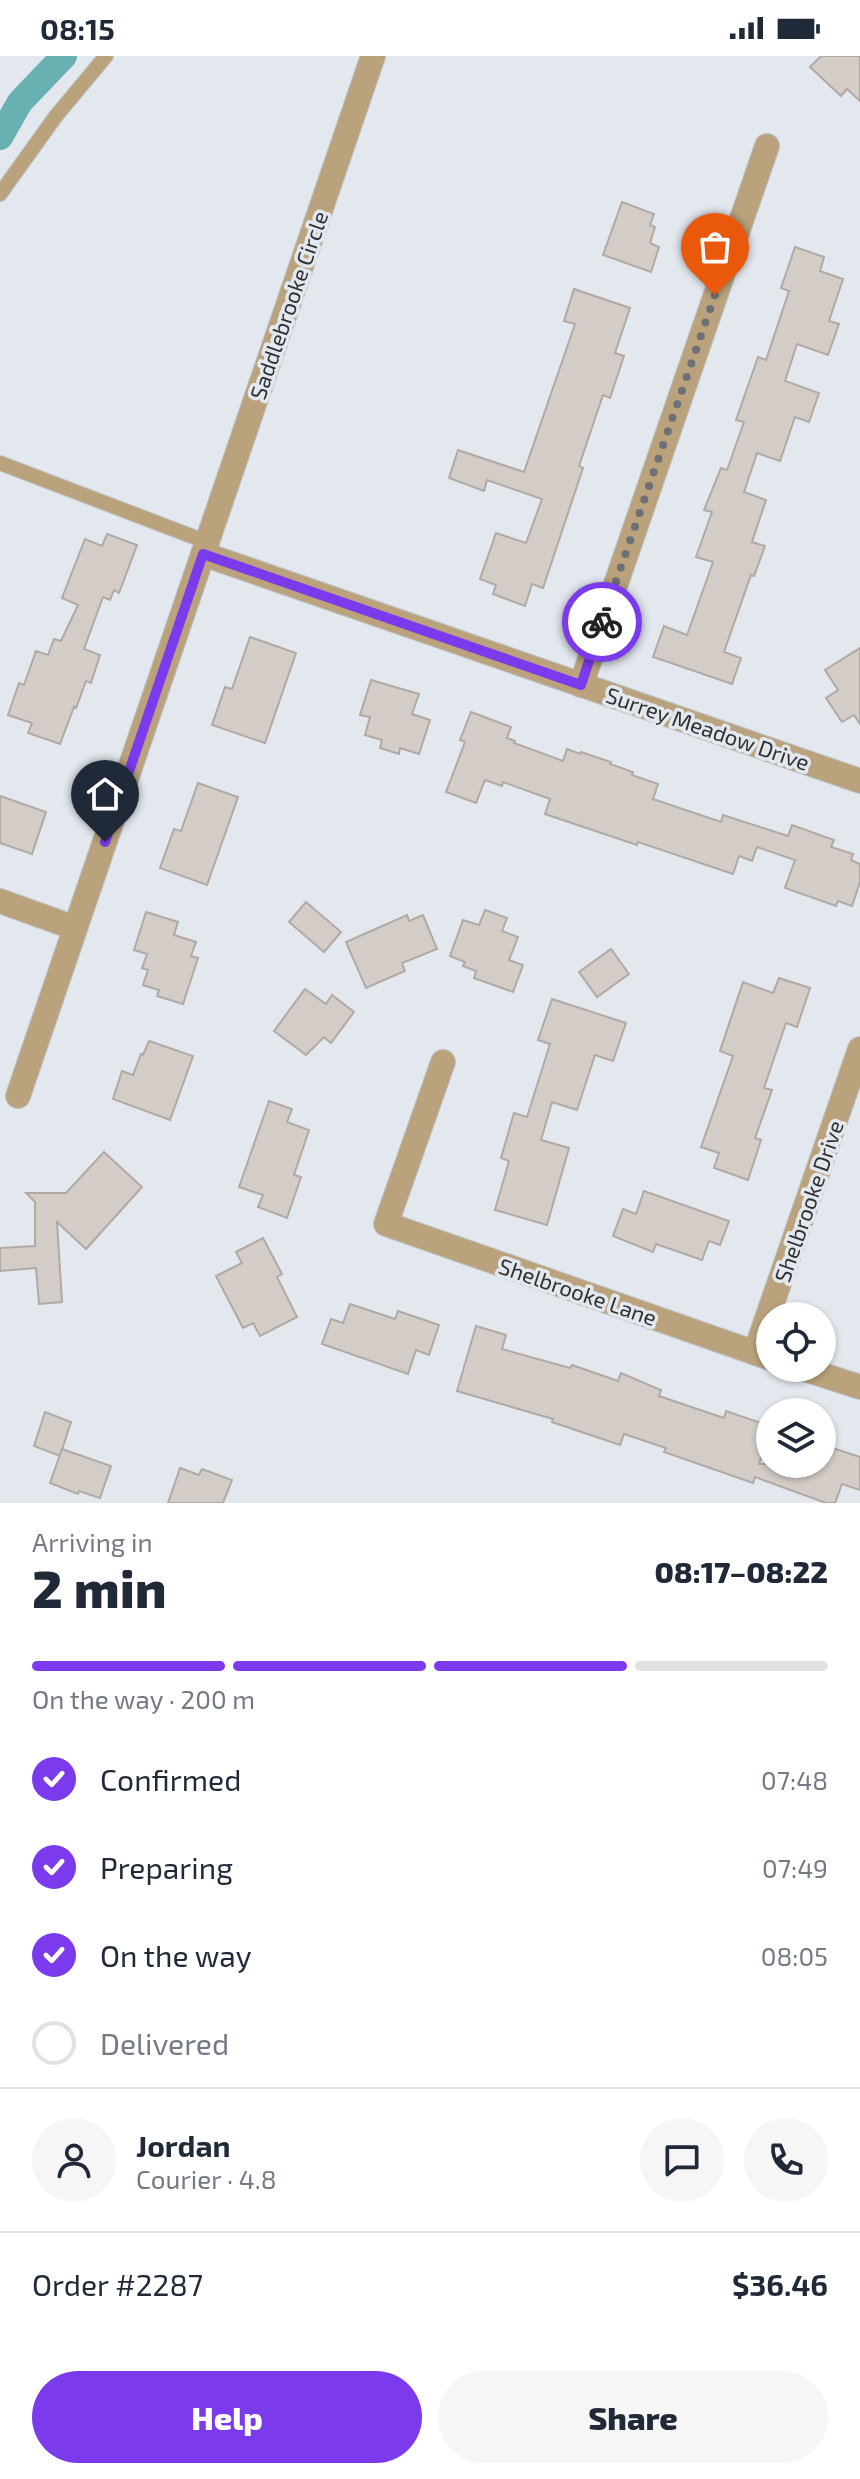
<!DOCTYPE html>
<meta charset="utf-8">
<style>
:root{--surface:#fff;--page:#f6f6f7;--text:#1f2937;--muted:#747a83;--line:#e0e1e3;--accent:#7c3aed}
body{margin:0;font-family:"Exo 2",sans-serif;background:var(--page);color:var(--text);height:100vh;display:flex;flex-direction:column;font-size:30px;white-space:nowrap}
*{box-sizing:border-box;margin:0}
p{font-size:26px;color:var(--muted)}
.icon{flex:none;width:44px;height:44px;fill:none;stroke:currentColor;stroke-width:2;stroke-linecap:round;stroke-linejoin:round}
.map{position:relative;height:1447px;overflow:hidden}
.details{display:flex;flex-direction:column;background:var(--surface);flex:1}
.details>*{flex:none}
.fabs{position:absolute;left:756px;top:1246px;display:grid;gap:16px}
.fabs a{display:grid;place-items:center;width:80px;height:80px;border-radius:50%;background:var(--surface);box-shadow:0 2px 6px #0004;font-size:40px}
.pin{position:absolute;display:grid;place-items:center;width:68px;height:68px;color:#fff;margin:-82px -34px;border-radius:50% 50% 50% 0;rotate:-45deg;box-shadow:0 0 8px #0007}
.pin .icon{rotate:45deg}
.courier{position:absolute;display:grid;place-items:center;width:80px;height:80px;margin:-40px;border:6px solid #7c3aed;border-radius:50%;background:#fff;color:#222;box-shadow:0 2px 10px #0007}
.headline em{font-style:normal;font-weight:800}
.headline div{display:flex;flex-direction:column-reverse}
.headline{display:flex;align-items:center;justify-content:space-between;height:136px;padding:0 32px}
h1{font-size:52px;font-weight:800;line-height:60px}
.bar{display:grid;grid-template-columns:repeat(4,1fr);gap:12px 8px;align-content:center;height:96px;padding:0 32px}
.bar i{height:10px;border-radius:6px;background:var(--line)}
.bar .current{background:var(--accent)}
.bar p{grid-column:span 4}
.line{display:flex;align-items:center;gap:20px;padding:0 32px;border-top:2px solid var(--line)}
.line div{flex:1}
.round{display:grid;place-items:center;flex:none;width:84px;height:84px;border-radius:42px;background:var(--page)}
ol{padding:0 32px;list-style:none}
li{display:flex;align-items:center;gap:24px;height:88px}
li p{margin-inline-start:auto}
li .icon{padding:8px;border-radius:50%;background:var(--accent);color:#fff;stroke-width:4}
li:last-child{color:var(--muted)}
li i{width:44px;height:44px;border:4px solid var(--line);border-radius:50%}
.primary-button{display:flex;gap:16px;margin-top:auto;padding:16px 32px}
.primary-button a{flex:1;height:92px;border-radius:48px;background:var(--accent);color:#fff;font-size:32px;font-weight:800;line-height:92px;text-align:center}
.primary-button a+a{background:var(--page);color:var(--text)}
.status{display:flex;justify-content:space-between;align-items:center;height:56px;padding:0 40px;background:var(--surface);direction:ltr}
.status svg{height:22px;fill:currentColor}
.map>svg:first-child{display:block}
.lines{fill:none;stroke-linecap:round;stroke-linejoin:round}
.canal{stroke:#68b0b2;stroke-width:26}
.building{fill:#d3ccc7;stroke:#b0a9a4;stroke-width:2}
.lane-casing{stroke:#bec3c8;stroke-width:16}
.street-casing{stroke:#bec3c8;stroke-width:26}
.lane{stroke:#baa27c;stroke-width:14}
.street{stroke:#baa27c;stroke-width:24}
.done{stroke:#6d7074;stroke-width:8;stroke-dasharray:0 14.4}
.route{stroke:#7c3aed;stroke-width:10}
.labels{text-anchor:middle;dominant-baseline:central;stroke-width:7;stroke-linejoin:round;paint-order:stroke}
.street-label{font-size:22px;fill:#2e3032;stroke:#e2e8ee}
</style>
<div class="status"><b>08:15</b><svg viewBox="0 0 49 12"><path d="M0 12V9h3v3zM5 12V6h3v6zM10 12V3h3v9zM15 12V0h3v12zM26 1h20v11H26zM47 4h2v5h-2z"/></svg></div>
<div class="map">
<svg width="860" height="1447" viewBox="0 0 860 1447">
<rect width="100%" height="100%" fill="#e2e8ee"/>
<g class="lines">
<polyline class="canal" points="0,81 20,46 64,0"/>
</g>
<g class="building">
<polygon points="821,0 860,0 860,45 847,33 841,40 810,11"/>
<polygon points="622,146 654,158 650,169 655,171 650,187 659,191 651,216 603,199"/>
<polygon points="795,191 824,201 820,215 843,223 829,265 839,268 828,299 797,288 785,325 819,337 809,366 795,361 780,405 757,397 744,436 766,444 752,486 765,490 754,520 751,519 724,596 741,602 732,628 653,601 664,570 687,579 713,506 696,501 712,456 704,454 721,412 727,414 744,366 736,364 758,301 766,304 789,235 781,232"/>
<polygon points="574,233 630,252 615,297 624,300 610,342 603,339 579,410 583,412 543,532 532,528 525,550 493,538 496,529 480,523 496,477 526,487 542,443 487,424 484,435 449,422 458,394 524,416 575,268 564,265"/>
<polygon points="107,478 137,489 119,537 114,534 110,544 103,541 84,593 100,599 91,627 86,625 76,652 74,651 60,688 28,677 32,667 8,659 19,627 24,629 36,595 48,599 54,583 61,585 78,549 62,542 85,483 102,490"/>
<polygon points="250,581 296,597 265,687 212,669 225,631 232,633"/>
<polygon points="860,592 860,668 854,659 842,666 826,642 838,634 825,614"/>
<polygon points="371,624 419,638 412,658 430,664 419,698 400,692 399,698 380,692 382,684 365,679 370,661 360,659"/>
<polygon points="471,656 511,671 507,682 515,685 514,687 563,705 567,693 580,698 581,696 611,706 610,708 633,716 632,719 658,728 653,743 721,766 723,759 788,780 792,769 834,784 831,791 853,798 851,804 860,808 860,826 852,850 838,845 836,850 785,832 795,804 757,791 752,805 739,800 733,818 638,786 637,789 545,758 550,743 503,726 502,730 485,724 476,747 446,736 465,686 460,684"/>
<polygon points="198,727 238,741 207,829 160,812 174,773 181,775"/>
<polygon points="0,740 46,756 32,798 0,787"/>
<polygon points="306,846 341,876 324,896 289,866"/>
<polygon points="485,854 507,862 502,875 518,881 509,904 523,909 513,936 474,922 476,915 463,910 465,906 450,900 463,864 479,869"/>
<polygon points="146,856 178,866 174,879 196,886 191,900 198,902 183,948 157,940 159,934 143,929 148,914 142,912 147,898 134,894"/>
<polygon points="407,859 409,865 423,859 437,893 402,907 405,915 366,932 346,886"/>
<polygon points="611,893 629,918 597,941 579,916"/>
<polygon points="779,922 810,932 797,971 786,967 764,1032 772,1034 755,1082 761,1084 748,1124 714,1112 719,1097 701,1091 733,1000 720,995 743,926 773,937"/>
<polygon points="305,933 326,948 332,939 354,956 331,987 324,981 306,999 274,975"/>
<polygon points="552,943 626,967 613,1005 595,999 577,1054 552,1046 541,1084 569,1092 547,1169 495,1154 509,1105 501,1102 514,1057 527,1061 550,988 538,984"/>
<polygon points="149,985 193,1000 170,1064 113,1043 122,1015 133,1019 141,998 143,999"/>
<polygon points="269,1045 292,1053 287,1066 309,1074 294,1119 301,1121 287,1162 258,1151 263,1139 239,1131"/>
<polygon points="104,1096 142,1131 86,1193 57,1166 62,1246 39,1248 36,1212 0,1215 0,1192 35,1190 35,1146 26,1137 66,1137"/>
<polygon points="644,1135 729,1165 720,1189 709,1185 702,1204 656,1188 653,1196 613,1180 623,1153 636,1158"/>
<polygon points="263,1182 282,1218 277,1221 297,1261 260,1280 253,1267 243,1272 216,1220 242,1207 236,1196"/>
<polygon points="350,1248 395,1263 398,1255 439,1269 429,1299 416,1294 408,1318 322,1288 331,1263 343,1267"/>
<polygon points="476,1270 506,1279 502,1293 570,1312 572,1309 618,1325 621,1317 661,1334 659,1340 724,1362 726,1355 770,1370 770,1377 759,1408 822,1408 822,1399 827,1401 830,1391 860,1401 860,1434 842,1428 835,1447 826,1447 755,1421 753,1427 664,1396 666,1392 624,1378 620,1389 552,1366 553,1363 457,1335"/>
<polygon points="45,1356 71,1366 60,1400 34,1390"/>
<polygon points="62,1393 111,1410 100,1442 79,1435 78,1438 50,1427"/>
<polygon points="180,1412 199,1419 202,1413 232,1424 223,1447 168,1447"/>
</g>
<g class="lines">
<g class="lane-casing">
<g id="lane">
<polyline points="0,138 56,60 106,0"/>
<polyline points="0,407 207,486"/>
</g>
</g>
<g class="street-casing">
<g id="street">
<polyline points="203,498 860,725"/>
<polyline points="581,629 767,90"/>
<polyline points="0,845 75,872"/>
<polyline points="443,1006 386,1168 770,1302"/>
<polyline points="18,1040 373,0"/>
<polyline points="755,1297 860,993"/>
<polyline points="801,1312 860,1331"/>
</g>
</g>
<use href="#lane" class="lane"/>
<use href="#street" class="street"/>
</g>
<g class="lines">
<polyline class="done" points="602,566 715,239"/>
<polyline class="route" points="105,786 203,498 581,629 602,566"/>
</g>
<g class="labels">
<g class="street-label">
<text transform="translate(288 249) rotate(-71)">Saddlebrooke Circle</text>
<text transform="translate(708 672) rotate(19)">Surrey Meadow Drive</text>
<text transform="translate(808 1145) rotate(-71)">Shelbrooke Drive</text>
<text transform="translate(578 1235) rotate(19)">Shelbrooke Lane</text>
</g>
</g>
</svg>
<div class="fabs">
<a><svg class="icon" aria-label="locate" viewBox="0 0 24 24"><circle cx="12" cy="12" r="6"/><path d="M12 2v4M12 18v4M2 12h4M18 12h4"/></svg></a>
<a><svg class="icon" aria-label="layers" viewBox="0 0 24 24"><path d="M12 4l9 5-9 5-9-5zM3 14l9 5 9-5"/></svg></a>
</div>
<div class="pin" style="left:715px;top:239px;background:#ea580c"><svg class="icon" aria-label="bag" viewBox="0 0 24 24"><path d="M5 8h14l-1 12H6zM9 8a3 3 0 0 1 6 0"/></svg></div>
<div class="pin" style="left:105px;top:786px;background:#1f2937"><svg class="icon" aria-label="home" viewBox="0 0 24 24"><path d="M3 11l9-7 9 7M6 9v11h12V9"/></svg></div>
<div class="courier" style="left:602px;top:566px"><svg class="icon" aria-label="bike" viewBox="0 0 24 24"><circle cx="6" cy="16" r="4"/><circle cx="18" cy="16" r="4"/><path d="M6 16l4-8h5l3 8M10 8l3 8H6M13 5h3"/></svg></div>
</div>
<section class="details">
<div class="headline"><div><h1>2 min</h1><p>Arriving in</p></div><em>08:17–08:22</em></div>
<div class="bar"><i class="current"></i><i class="current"></i><i class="current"></i><i></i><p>On the way · 200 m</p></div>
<ol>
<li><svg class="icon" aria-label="check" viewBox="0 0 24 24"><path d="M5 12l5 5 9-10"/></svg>Confirmed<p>07:48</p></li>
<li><svg class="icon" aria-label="check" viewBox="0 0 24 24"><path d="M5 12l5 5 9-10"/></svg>Preparing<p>07:49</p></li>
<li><svg class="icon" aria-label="check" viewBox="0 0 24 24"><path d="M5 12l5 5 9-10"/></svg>On the way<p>08:05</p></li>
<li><i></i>Delivered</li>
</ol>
<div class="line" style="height:144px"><a class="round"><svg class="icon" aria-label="person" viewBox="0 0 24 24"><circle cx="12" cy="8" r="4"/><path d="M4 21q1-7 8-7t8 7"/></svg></a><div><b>Jordan</b><p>Courier · 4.8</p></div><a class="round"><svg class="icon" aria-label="chat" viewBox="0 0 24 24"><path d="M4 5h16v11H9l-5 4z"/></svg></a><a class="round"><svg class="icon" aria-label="phone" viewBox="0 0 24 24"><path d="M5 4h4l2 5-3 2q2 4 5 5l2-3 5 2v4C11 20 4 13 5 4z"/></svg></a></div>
<div class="line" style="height:104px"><div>Order #2287</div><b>$36.46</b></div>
<div class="primary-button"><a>Help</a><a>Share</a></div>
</section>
